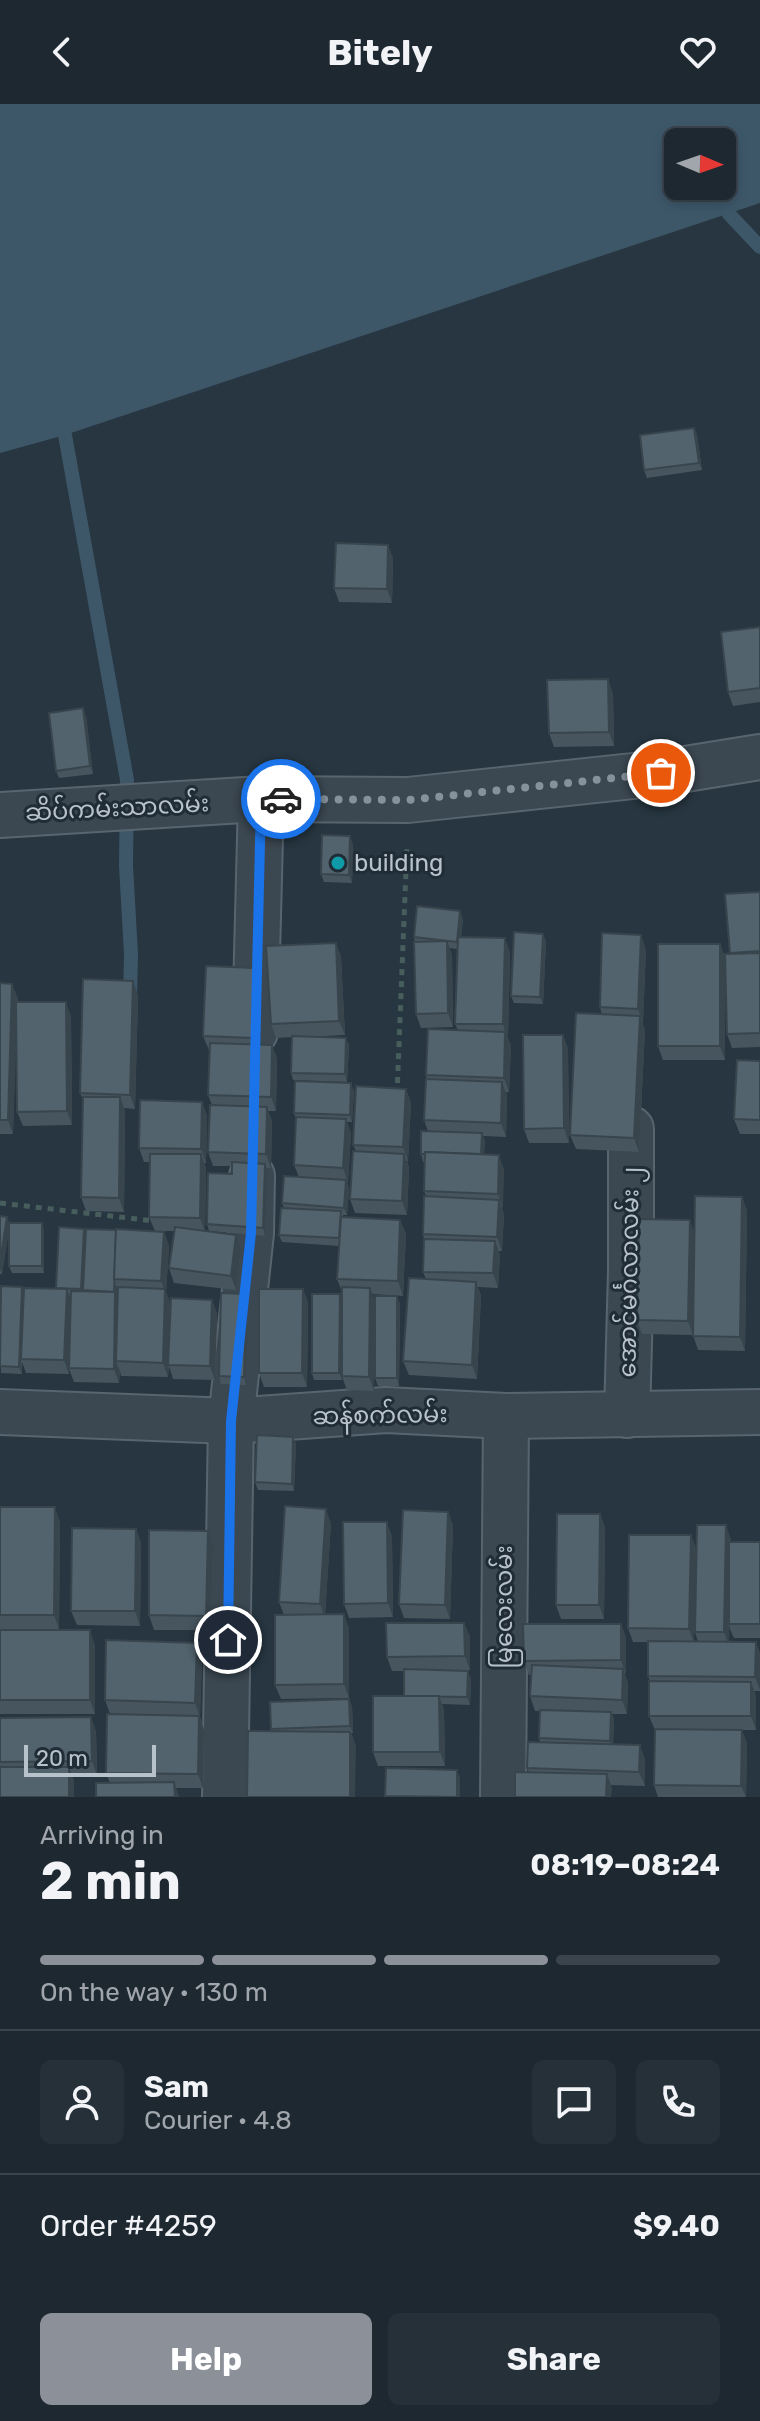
<!DOCTYPE html>
<meta charset="utf-8">
<style>
:root{--surface:#1d2831;--page:#253039;--text:#f1f3f6;--muted:#a0a6ab;--line:#3b444d;--accent:#8c9099}
body{margin:0;font-family:Rubik,"Noto Sans Myanmar",sans-serif;background:var(--page);color:var(--text);height:100vh;display:flex;flex-direction:column;font-size:30px;white-space:nowrap}
*{box-sizing:border-box;margin:0}
p{font-size:26px;color:var(--muted)}
.icon{flex:none;width:44px;height:44px;fill:none;stroke:currentColor;stroke-width:2;stroke-linecap:round;stroke-linejoin:round}
.map{position:relative;height:1693px;overflow:hidden}
.drawer{display:flex;flex-direction:column;background:var(--surface);flex:1}
.drawer>*{flex:none}
.needle{width:52px;rotate:92deg}
.controls{position:absolute;left:664px;top:24px;display:grid;gap:16px}
.controls a{display:grid;place-items:center;width:72px;height:72px;border-radius:12px;background:var(--surface);box-shadow:0 4px 12px #0003,0 0 0 2px var(--line);font-size:40px}
.scale{position:absolute;left:24px;bottom:20px;width:132px;box-sizing:border-box;padding-left:8px;border:4px solid #b8c2cb;border-top:0;font-size:22px;line-height:28px;white-space:nowrap;color:#b8c2cb;-webkit-text-stroke:6px #202c36;paint-order:stroke}
.pin{position:absolute;display:grid;place-items:center;width:68px;height:68px;color:#fff;margin:-34px;border:4px solid #fff;border-radius:50%;box-shadow:0 2px 8px #0007}
.courier{position:absolute;display:grid;place-items:center;width:80px;height:80px;margin:-40px;border:6px solid #1a73e8;border-radius:50%;background:#fff;color:#222;box-shadow:0 2px 10px #0007}
.summary em{font-style:normal;font-weight:700}
.summary div{display:flex;flex-direction:column-reverse}
.summary{display:flex;align-items:center;justify-content:space-between;height:136px;padding:0 40px}
h1{font-size:52px;font-weight:700;line-height:60px}
.bar{display:grid;grid-template-columns:repeat(4,1fr);gap:12px 8px;align-content:center;height:96px;padding:0 40px}
.bar i{height:10px;border-radius:6px;background:var(--line)}
.bar .current{background:var(--accent)}
.bar p{grid-column:span 4}
.line{display:flex;align-items:center;gap:20px;padding:0 40px;border-top:2px solid var(--line)}
.line div{flex:1}
.round{display:grid;place-items:center;flex:none;width:84px;height:84px;border-radius:12px;background:var(--page)}
.primary-button{display:flex;gap:16px;margin-top:auto;padding:16px 40px}
.primary-button a{flex:1;height:92px;border-radius:12px;background:var(--accent);color:#fff;font-size:32px;font-weight:700;line-height:92px;text-align:center}
.primary-button a+a{background:var(--page);color:var(--text)}
header{display:flex;justify-content:space-between;align-items:center;height:104px;padding:0 40px;background:var(--surface);font-size:36px;font-weight:700}
.map>svg:first-child{display:block}
.water{fill:#3d5769;fill-rule:evenodd}
.lines{fill:none;stroke-linecap:round;stroke-linejoin:round}
.stream{stroke:#3d5769;stroke-width:14}
.minor-casing{stroke:#59656e;stroke-width:48}
.path{stroke:#475e5d;stroke-width:5;stroke-dasharray:6 6;stroke-linecap:butt}
.minor{stroke:#3b4751;stroke-width:44}
.wall{fill:#47555f}
.shaded-wall{fill:#39454d}
.building{fill:#52636e;stroke:#39454d;stroke-width:2}
.done{stroke:#85919b;stroke-width:8;stroke-dasharray:0 14.4}
.route{stroke:#1a73e8;stroke-width:10}
.culture-dot{fill:#0f9aa8;stroke:#202c36;stroke-width:3}
.labels{text-anchor:middle;dominant-baseline:central;stroke-width:6;stroke-linejoin:round;paint-order:stroke}
.street-label{font-size:24px;fill:#b8c2cb;stroke:#202c36}
.poi-label{font-size:24px;fill:#b8c2cb;stroke:#202c36;text-anchor:start}
</style>
<header><svg class="icon" aria-label="back" viewBox="0 0 24 24"><path d="M15 5l-7 7 7 7"/></svg>Bitely<svg class="icon" aria-label="heart" viewBox="0 0 24 24"><path d="M12 20l-8-8c-3-5 5-10 8-4 3-6 11-1 8 4z"/></svg></header>
<div class="map">
<svg width="760" height="1693" viewBox="0 0 760 1693">
<rect width="100%" height="100%" fill="#273641"/>
<path class="water" d="M 0,0 L 760,0 L 760,99 L 65,331 L 0,349 ZM 678,38 L 722,38 L 722,82 L 678,82 Z"/>
<g class="lines">
<g class="stream">
<polyline points="729,110 760,143"/>
<polyline points="65,331 127,676 126,762 131,850 130,893"/>
</g>
<g class="minor-casing">
<g id="minor">
<polyline points="0,711 261,695 408,696 661,669 760,653"/>
<polyline points="255,928 261,695"/>
<polyline points="0,1308 231,1317 386,1306 506,1312 760,1308"/>
<polyline points="627,1311 631,1167 631,1025"/>
<polyline points="225,1693 231,1317 251,1129 252,1072"/>
<polyline points="503,1693 506,1312"/>
</g>
</g>
<g class="path">
<polyline points="397,991 407,741"/>
<polyline points="0,1099 154,1117"/>
</g>
<use href="#minor" class="minor"/>
</g>
<g class="wall">
<polygon points="694,324 697,331 702,366 647,374 644,366"/>
<polygon points="388,441 393,455 392,499 339,498 334,484"/>
<polygon points="760,523 760,598 733,602 728,588"/>
<polygon points="613,589 614,642 554,643 549,629"/>
<polygon points="86,612 93,670 59,674 56,667"/>
<polygon points="353,740 352,779 324,778 321,770"/>
<polygon points="760,788 760,943 732,944 727,930 725,862 725,956 663,956 658,942 720,840 725,854 730,850"/>
<polygon points="463,815 461,833 510,848 508,934 511,942 509,988 506,988 507,992 506,1033 483,1032 485,1037 484,1050 504,1065 502,1105 504,1110 502,1147 498,1147 500,1151 498,1184 478,1183 481,1192 477,1275 409,1271 403,1257 426,1175 423,1168 424,1135 423,1130 426,1092 424,1087 425,1058 423,1058 421,1050 428,1027 424,1016 427,976 426,971 458,926 455,920 457,845 449,844 452,851 453,923 421,924 416,910 415,838 414,833"/>
<polygon points="543,830 546,838 543,900 514,899 511,892"/>
<polygon points="336,839 341,853 345,931 306,933 346,934 349,942 347,978 293,976 291,969 292,933 276,934 271,920"/>
<polygon points="646,845 643,919 642,919 645,926 639,1048 576,1045 570,1031 602,911 600,903"/>
<polygon points="255,864 260,878 258,941 272,941 277,955 276,1007 268,1007 272,1017 271,1064 266,1064 268,1067 265,1132 209,1127 207,1120 232,1070 232,1062 213,1062 208,1048 212,1001 208,991 209,946 203,932"/>
<polygon points="0,879 18,894 17,898 71,912 72,1021 23,1022 17,1008 16,925 13,1030 0,1030"/>
<polygon points="138,891 135,1005 124,1004 125,1007 124,1108 86,1107 81,1093 83,996 80,989"/>
<polygon points="563,931 568,945 569,1039 529,1039 524,1025"/>
<polygon points="760,957 760,1030 740,1030 734,1015"/>
<polygon points="406,985 411,999 408,1057 407,1057 409,1064 407,1111 355,1109 350,1095 356,1047 353,1041"/>
<polygon points="354,987 352,1018 347,1018 351,1029 348,1078 347,1078 349,1084 347,1111 343,1111 343,1113 400,1116 406,1130 403,1192 372,1190 375,1198 374,1287 347,1286 342,1273 342,1276 314,1276 312,1269 342,1196 342,1188 337,1175 339,1142 282,1138 279,1131 284,1104 282,1099 299,1073 294,1061 296,1015 294,1009"/>
<polygon points="202,998 207,1012 206,1059 204,1059 206,1064 205,1127 236,1131 241,1145 236,1186 174,1179 169,1164 174,1127 155,1127 149,1113 150,1058 144,1058 139,1044"/>
<polygon points="742,1093 747,1107 745,1247 698,1246 693,1231 642,1230 637,1216 695,1129"/>
<polygon points="0,1112 9,1119 44,1126 44,1169 12,1169 9,1162 9,1125 2,1170 0,1170"/>
<polygon points="164,1128 169,1142 166,1188 170,1199 212,1196 217,1210 215,1276 173,1275 169,1262 168,1273 121,1272 120,1267 119,1279 74,1278 69,1265 69,1270 26,1269 22,1258 22,1270 1,1269 0,1204 24,1187 56,1185 86,1130"/>
<polygon points="303,1185 308,1199 307,1283 264,1283 259,1269"/>
<polygon points="246,1190 248,1198 246,1281 221,1280 219,1272"/>
<polygon points="397,1192 400,1200 399,1282 378,1282 375,1274"/>
<polygon points="293,1333 296,1340 294,1387 258,1386 255,1378"/>
<polygon points="0,1403 60,1418 59,1525 0,1525"/>
<polygon points="448,1408 453,1422 450,1515 404,1514 399,1500"/>
<polygon points="600,1410 605,1424 604,1515 561,1515 556,1501"/>
<polygon points="331,1419 325,1511 349,1524 349,1594 281,1595 275,1581 284,1511 279,1498"/>
<polygon points="136,1425 141,1439 140,1522 77,1521 71,1507"/>
<polygon points="208,1427 213,1441 211,1526 154,1526 149,1511"/>
<polygon points="691,1431 696,1445 694,1538 698,1538 695,1528 731,1435 731,1438 760,1438 760,1534 734,1534 729,1523 729,1538 756,1538 760,1550 760,1587 754,1587 756,1592 756,1626 742,1626 747,1640 746,1693 658,1693 654,1681 655,1626 649,1612 650,1577 648,1572 648,1538 633,1538 628,1524"/>
<polygon points="392,1432 393,1513 349,1514 344,1500"/>
<polygon points="464,1519 470,1533 470,1566 456,1567 471,1574 470,1601 442,1600 444,1606 445,1662 378,1662 373,1648 404,1592 404,1567 392,1567 387,1553"/>
<polygon points="621,1520 626,1534 625,1571 628,1579 627,1610 612,1610 614,1616 613,1640 645,1655 645,1682 610,1681 611,1693 515,1693 529,1668 527,1664 540,1638 539,1634 540,1607 535,1607 530,1592 531,1571 529,1571 524,1557"/>
<polygon points="0,1526 95,1541 95,1610 0,1610"/>
<polygon points="197,1539 202,1553 200,1613 204,1626 203,1684 176,1684 110,1679 106,1669 110,1610 105,1596"/>
<polygon points="352,1602 353,1629 351,1629 356,1642 272,1627 271,1625"/>
<polygon points="91,1613 96,1628 97,1671 72,1671 74,1677 0,1693 0,1614"/>
</g>
<g class="shaded-wall">
<polygon points="694,324 697,331 702,366 699,359"/>
<polygon points="388,441 393,455 392,499 387,485"/>
<polygon points="608,575 613,589 614,642 609,628"/>
<polygon points="83,604 86,612 93,670 90,662"/>
<polygon points="350,732 353,740 352,779 349,771"/>
<polygon points="460,807 463,815 460,845 457,838"/>
<polygon points="543,830 546,838 543,900 540,893"/>
<polygon points="641,831 646,845 643,919 638,905"/>
<polygon points="505,834 510,848 508,934 511,942 509,988 504,974 505,928 503,920"/>
<polygon points="447,837 452,851 453,923 448,909"/>
<polygon points="336,839 341,853 345,931 339,917"/>
<polygon points="720,840 725,854 725,956 720,942"/>
<polygon points="255,864 260,878 258,948 253,934"/>
<polygon points="133,877 138,891 135,1005 130,991"/>
<polygon points="12,880 18,894 13,1030 8,1016"/>
<polygon points="66,898 71,912 72,1021 67,1007"/>
<polygon points="640,912 645,926 639,1048 634,1034"/>
<polygon points="563,931 568,945 569,1039 564,1024"/>
<polygon points="346,934 349,942 347,978 345,970"/>
<polygon points="272,941 277,955 276,1007 271,993"/>
<polygon points="502,978 507,992 506,1033 501,1019"/>
<polygon points="351,979 354,987 352,1018 350,1011"/>
<polygon points="406,985 411,999 408,1057 403,1043"/>
<polygon points="120,993 125,1007 124,1108 119,1094"/>
<polygon points="202,998 207,1012 206,1059 201,1045"/>
<polygon points="267,1003 272,1017 271,1064 266,1050"/>
<polygon points="346,1015 351,1029 348,1078 343,1064"/>
<polygon points="482,1029 485,1037 483,1060 480,1053"/>
<polygon points="201,1050 206,1064 205,1128 200,1114"/>
<polygon points="404,1050 409,1064 407,1111 402,1097"/>
<polygon points="499,1051 504,1065 503,1105 498,1090"/>
<polygon points="265,1060 268,1067 265,1132 263,1124"/>
<polygon points="346,1076 349,1084 347,1111 344,1104"/>
<polygon points="742,1093 747,1107 745,1247 740,1233"/>
<polygon points="499,1096 504,1110 502,1147 497,1133"/>
<polygon points="7,1113 10,1120 2,1170 0,1165 0,1158"/>
<polygon points="400,1116 406,1130 403,1192 398,1177"/>
<polygon points="690,1116 695,1130 693,1231 688,1217"/>
<polygon points="42,1119 44,1126 44,1169 42,1162"/>
<polygon points="84,1125 86,1132 84,1193 81,1185"/>
<polygon points="164,1128 169,1142 166,1188 170,1199 168,1273 163,1259 165,1188 161,1177"/>
<polygon points="236,1131 241,1145 236,1186 231,1172"/>
<polygon points="495,1137 500,1151 498,1184 493,1169"/>
<polygon points="114,1176 117,1184 117,1191 121,1202 116,1257 120,1267 119,1279 114,1265"/>
<polygon points="476,1178 481,1192 477,1275 472,1261"/>
<polygon points="22,1183 25,1190 21,1255 22,1270 19,1263"/>
<polygon points="370,1184 375,1198 374,1287 369,1273"/>
<polygon points="67,1185 72,1199 69,1270 64,1256"/>
<polygon points="303,1185 308,1199 307,1283 302,1269"/>
<polygon points="246,1190 248,1198 246,1281 244,1273"/>
<polygon points="340,1190 343,1198 342,1276 339,1269"/>
<polygon points="397,1192 400,1200 399,1282 397,1274"/>
<polygon points="212,1196 217,1210 215,1276 210,1262"/>
<polygon points="293,1333 296,1340 294,1387 292,1380"/>
<polygon points="55,1403 60,1418 59,1525 54,1511"/>
<polygon points="326,1405 331,1419 325,1514 320,1500"/>
<polygon points="448,1408 453,1422 450,1515 445,1501"/>
<polygon points="600,1410 605,1424 604,1515 599,1501"/>
<polygon points="387,1418 392,1432 393,1513 388,1499"/>
<polygon points="726,1421 731,1435 729,1542 724,1528"/>
<polygon points="136,1425 141,1439 140,1522 135,1507"/>
<polygon points="208,1427 213,1441 211,1526 206,1512"/>
<polygon points="691,1431 696,1445 694,1539 689,1525"/>
<polygon points="344,1510 349,1524 349,1594 344,1580"/>
<polygon points="464,1519 470,1533 470,1566 465,1552"/>
<polygon points="621,1520 626,1534 626,1571 621,1556"/>
<polygon points="90,1526 95,1541 95,1610 90,1596"/>
<polygon points="756,1538 760,1550 760,1586 755,1573"/>
<polygon points="197,1539 202,1553 200,1613 195,1599"/>
<polygon points="623,1565 628,1579 627,1610 622,1596"/>
<polygon points="468,1567 471,1574 470,1601 467,1593"/>
<polygon points="751,1578 756,1592 756,1626 751,1612"/>
<polygon points="439,1592 444,1606 445,1662 440,1648"/>
<polygon points="349,1595 352,1602 353,1629 350,1622"/>
<polygon points="611,1608 614,1616 613,1644 610,1637"/>
<polygon points="199,1612 204,1626 203,1684 198,1670"/>
<polygon points="91,1613 96,1628 97,1671 92,1657"/>
<polygon points="742,1626 747,1640 746,1693 741,1682"/>
<polygon points="350,1628 356,1642 355,1693 350,1693"/>
<polygon points="640,1641 645,1655 645,1682 639,1668"/>
<polygon points="69,1663 74,1677 74,1693 69,1693"/>
<polygon points="457,1666 460,1674 460,1693 457,1693"/>
<polygon points="607,1670 612,1684 611,1693 606,1693"/>
<polygon points="174,1678 179,1692 179,1693 175,1693"/>
</g>
<g class="building">
<polygon points="694,324 699,359 644,366 640,331"/>
<polygon points="336,439 388,441 387,485 334,484"/>
<polygon points="760,523 760,584 728,588 721,528"/>
<polygon points="608,575 609,628 549,629 547,576"/>
<polygon points="83,604 90,662 56,667 49,609"/>
<polygon points="322,731 350,732 349,771 321,770"/>
<polygon points="760,788 760,847 730,849 725,790"/>
<polygon points="417,802 460,807 457,838 414,833"/>
<polygon points="514,828 543,830 540,893 511,892"/>
<polygon points="602,829 641,831 638,905 600,903"/>
<polygon points="458,833 505,834 503,920 455,920"/>
<polygon points="447,837 448,909 416,910 414,838"/>
<polygon points="336,839 339,917 271,920 266,842"/>
<rect x="658" y="840" width="62" height="102"/>
<polygon points="760,849 760,929 727,930 725,850"/>
<polygon points="206,862 255,864 253,934 203,932"/>
<polygon points="83,875 133,877 130,991 80,989"/>
<polygon points="0,879 12,880 8,1016 0,1016"/>
<polygon points="16,898 66,898 67,1007 17,1008"/>
<polygon points="576,909 640,912 634,1034 570,1031"/>
<polygon points="428,925 505,928 504,974 426,971"/>
<polygon points="523,931 563,931 564,1024 524,1025"/>
<polygon points="292,932 346,934 345,970 291,969"/>
<polygon points="210,939 272,941 271,993 208,991"/>
<polygon points="737,956 760,957 760,1016 734,1015"/>
<polygon points="426,975 502,978 501,1019 424,1016"/>
<polygon points="295,977 351,979 350,1011 294,1009"/>
<polygon points="356,982 406,985 403,1043 353,1041"/>
<polygon points="83,993 120,993 119,1094 81,1093"/>
<polygon points="140,996 202,998 201,1045 139,1044"/>
<polygon points="210,1001 267,1003 266,1050 208,1048"/>
<polygon points="296,1013 346,1015 343,1064 294,1061"/>
<polygon points="421,1027 482,1029 481,1050 425,1048 425,1050 421,1050"/>
<polygon points="353,1047 404,1050 402,1097 350,1095"/>
<polygon points="425,1048 499,1051 498,1090 424,1087"/>
<polygon points="150,1050 201,1050 200,1114 149,1113"/>
<polygon points="232,1058 265,1060 263,1124 207,1120 208,1069 232,1070"/>
<polygon points="284,1072 346,1076 344,1104 282,1099"/>
<polygon points="424,1092 499,1096 497,1133 423,1130"/>
<polygon points="695,1092 742,1093 740,1233 693,1232"/>
<polygon points="281,1104 341,1107 339,1134 279,1131"/>
<polygon points="0,1112 7,1113 0,1158"/>
<polygon points="341,1113 400,1116 398,1177 337,1175"/>
<polygon points="639,1115 690,1116 688,1217 637,1216"/>
<rect x="9" y="1119" width="33" height="43"/>
<polygon points="59,1123 84,1125 81,1185 56,1184"/>
<polygon points="175,1123 236,1131 231,1172 169,1164"/>
<polygon points="86,1125 116,1126 114,1188 83,1186"/>
<polygon points="116,1125 164,1128 161,1177 114,1175"/>
<polygon points="424,1135 495,1137 493,1169 423,1168"/>
<polygon points="409,1174 476,1178 472,1261 403,1257"/>
<polygon points="1,1182 22,1183 19,1263 0,1262"/>
<polygon points="118,1183 165,1185 163,1259 116,1257"/>
<polygon points="342,1183 370,1184 369,1273 342,1272"/>
<polygon points="24,1184 67,1185 64,1256 21,1255"/>
<polygon points="259,1185 303,1185 302,1269 259,1269"/>
<polygon points="71,1187 115,1188 114,1265 69,1264"/>
<polygon points="221,1189 246,1190 244,1273 219,1272"/>
<polygon points="312,1190 340,1190 339,1269 312,1269"/>
<rect x="375" y="1192" width="22" height="82"/>
<polygon points="171,1194 212,1196 210,1262 168,1261"/>
<polygon points="257,1331 293,1333 292,1380 255,1378"/>
<polygon points="285,1402 326,1405 320,1500 279,1498"/>
<polygon points="0,1403 55,1403 54,1511 0,1511"/>
<polygon points="403,1406 448,1408 445,1501 399,1500"/>
<polygon points="557,1410 600,1410 599,1501 556,1501"/>
<polygon points="343,1418 387,1418 388,1499 344,1500"/>
<polygon points="697,1421 726,1421 724,1528 695,1528"/>
<polygon points="72,1424 136,1425 135,1507 71,1507"/>
<polygon points="149,1426 208,1427 206,1512 149,1511"/>
<polygon points="629,1431 691,1431 689,1525 628,1524"/>
<rect x="729" y="1438" width="31" height="82"/>
<polygon points="344,1510 344,1580 275,1581 275,1511"/>
<polygon points="386,1519 464,1519 465,1552 387,1553"/>
<polygon points="523,1520 621,1520 621,1556 524,1557"/>
<rect x="0" y="1526" width="90" height="70"/>
<polygon points="106,1536 197,1539 195,1599 105,1596"/>
<polygon points="648,1537 756,1538 755,1573 648,1572"/>
<polygon points="532,1561 623,1565 622,1596 530,1592"/>
<polygon points="404,1565 468,1567 467,1593 404,1592"/>
<polygon points="649,1577 751,1578 751,1612 649,1612"/>
<polygon points="373,1592 439,1592 440,1648 373,1648"/>
<polygon points="349,1595 350,1622 271,1625 270,1598"/>
<polygon points="540,1606 611,1608 610,1637 539,1634"/>
<polygon points="107,1610 199,1612 198,1670 106,1669"/>
<polygon points="91,1613 92,1657 0,1658 0,1614"/>
<polygon points="655,1625 742,1626 741,1682 654,1681"/>
<polygon points="248,1627 350,1628 350,1693 247,1693"/>
<polygon points="528,1638 640,1641 639,1668 527,1664"/>
<rect x="0" y="1663" width="69" height="30"/>
<polygon points="386,1664 457,1666 457,1693 385,1692"/>
<polygon points="515,1668 607,1670 606,1693 515,1693"/>
<polygon points="174,1678 175,1693 96,1693 96,1679"/>
</g>
<g class="lines">
<polyline class="done" points="281,695 408,696 661,669"/>
<polyline class="route" points="228,1536 231,1317 251,1129 261,695 281,695"/>
</g>
<circle class="culture-dot" cx="338" cy="759" r="8"/>
<g class="labels">
<g class="street-label">
<text transform="translate(117 704) rotate(-3)">ဆိပ်ကမ်းသာလမ်း</text>
<text transform="translate(629 1168) rotate(-89)">အောင်မင်္ဂလာလမ်း ၂</text>
<text transform="translate(380 1311) rotate(-1)">ဆန်စက်လမ်း</text>
<text transform="translate(504 1503) rotate(-90)">မြလေးလမ်း</text>
</g>
<g class="poi-label">
<text x="354" y="759">building</text>
</g>
</g>
</svg>
<div class="controls">
<a><svg class="needle" viewBox="-14 -14 28 28"><path d="M0-13l5 13h-10z" fill="#e53935"/><path d="M0 13l5-13h-10z" fill="#a0a6ab"/></svg></a>
</div>
<div class="scale">20 m</div>
<div class="pin" style="left:661px;top:669px;background:#ea580c"><svg class="icon" aria-label="bag" viewBox="0 0 24 24"><path d="M5 8h14l-1 12H6zM9 8a3 3 0 0 1 6 0"/></svg></div>
<div class="pin" style="left:228px;top:1536px;background:#1f2937"><svg class="icon" aria-label="home" viewBox="0 0 24 24"><path d="M3 11l9-7 9 7M6 9v11h12V9"/></svg></div>
<div class="courier" style="left:281px;top:695px"><svg class="icon" aria-label="car" viewBox="0 0 24 24"><path d="M5 17H2v-5l4-1 3-4h7l3 4 3 1v5h-3M9 17h6M6 11h13"/><circle cx="7" cy="17" r="2"/><circle cx="17" cy="17" r="2"/></svg></div>
</div>
<section class="drawer">
<div class="summary"><div><h1>2 min</h1><p>Arriving in</p></div><em>08:19–08:24</em></div>
<div class="bar"><i class="current"></i><i class="current"></i><i class="current"></i><i></i><p>On the way · 130 m</p></div>
<div class="line" style="height:144px"><a class="round"><svg class="icon" aria-label="person" viewBox="0 0 24 24"><circle cx="12" cy="8" r="4"/><path d="M4 21q1-7 8-7t8 7"/></svg></a><div><b>Sam</b><p>Courier · 4.8</p></div><a class="round"><svg class="icon" aria-label="chat" viewBox="0 0 24 24"><path d="M4 5h16v11H9l-5 4z"/></svg></a><a class="round"><svg class="icon" aria-label="phone" viewBox="0 0 24 24"><path d="M5 4h4l2 5-3 2q2 4 5 5l2-3 5 2v4C11 20 4 13 5 4z"/></svg></a></div>
<div class="line" style="height:104px"><div>Order #4259</div><b>$9.40</b></div>
<div class="primary-button"><a>Help</a><a>Share</a></div>
</section>
